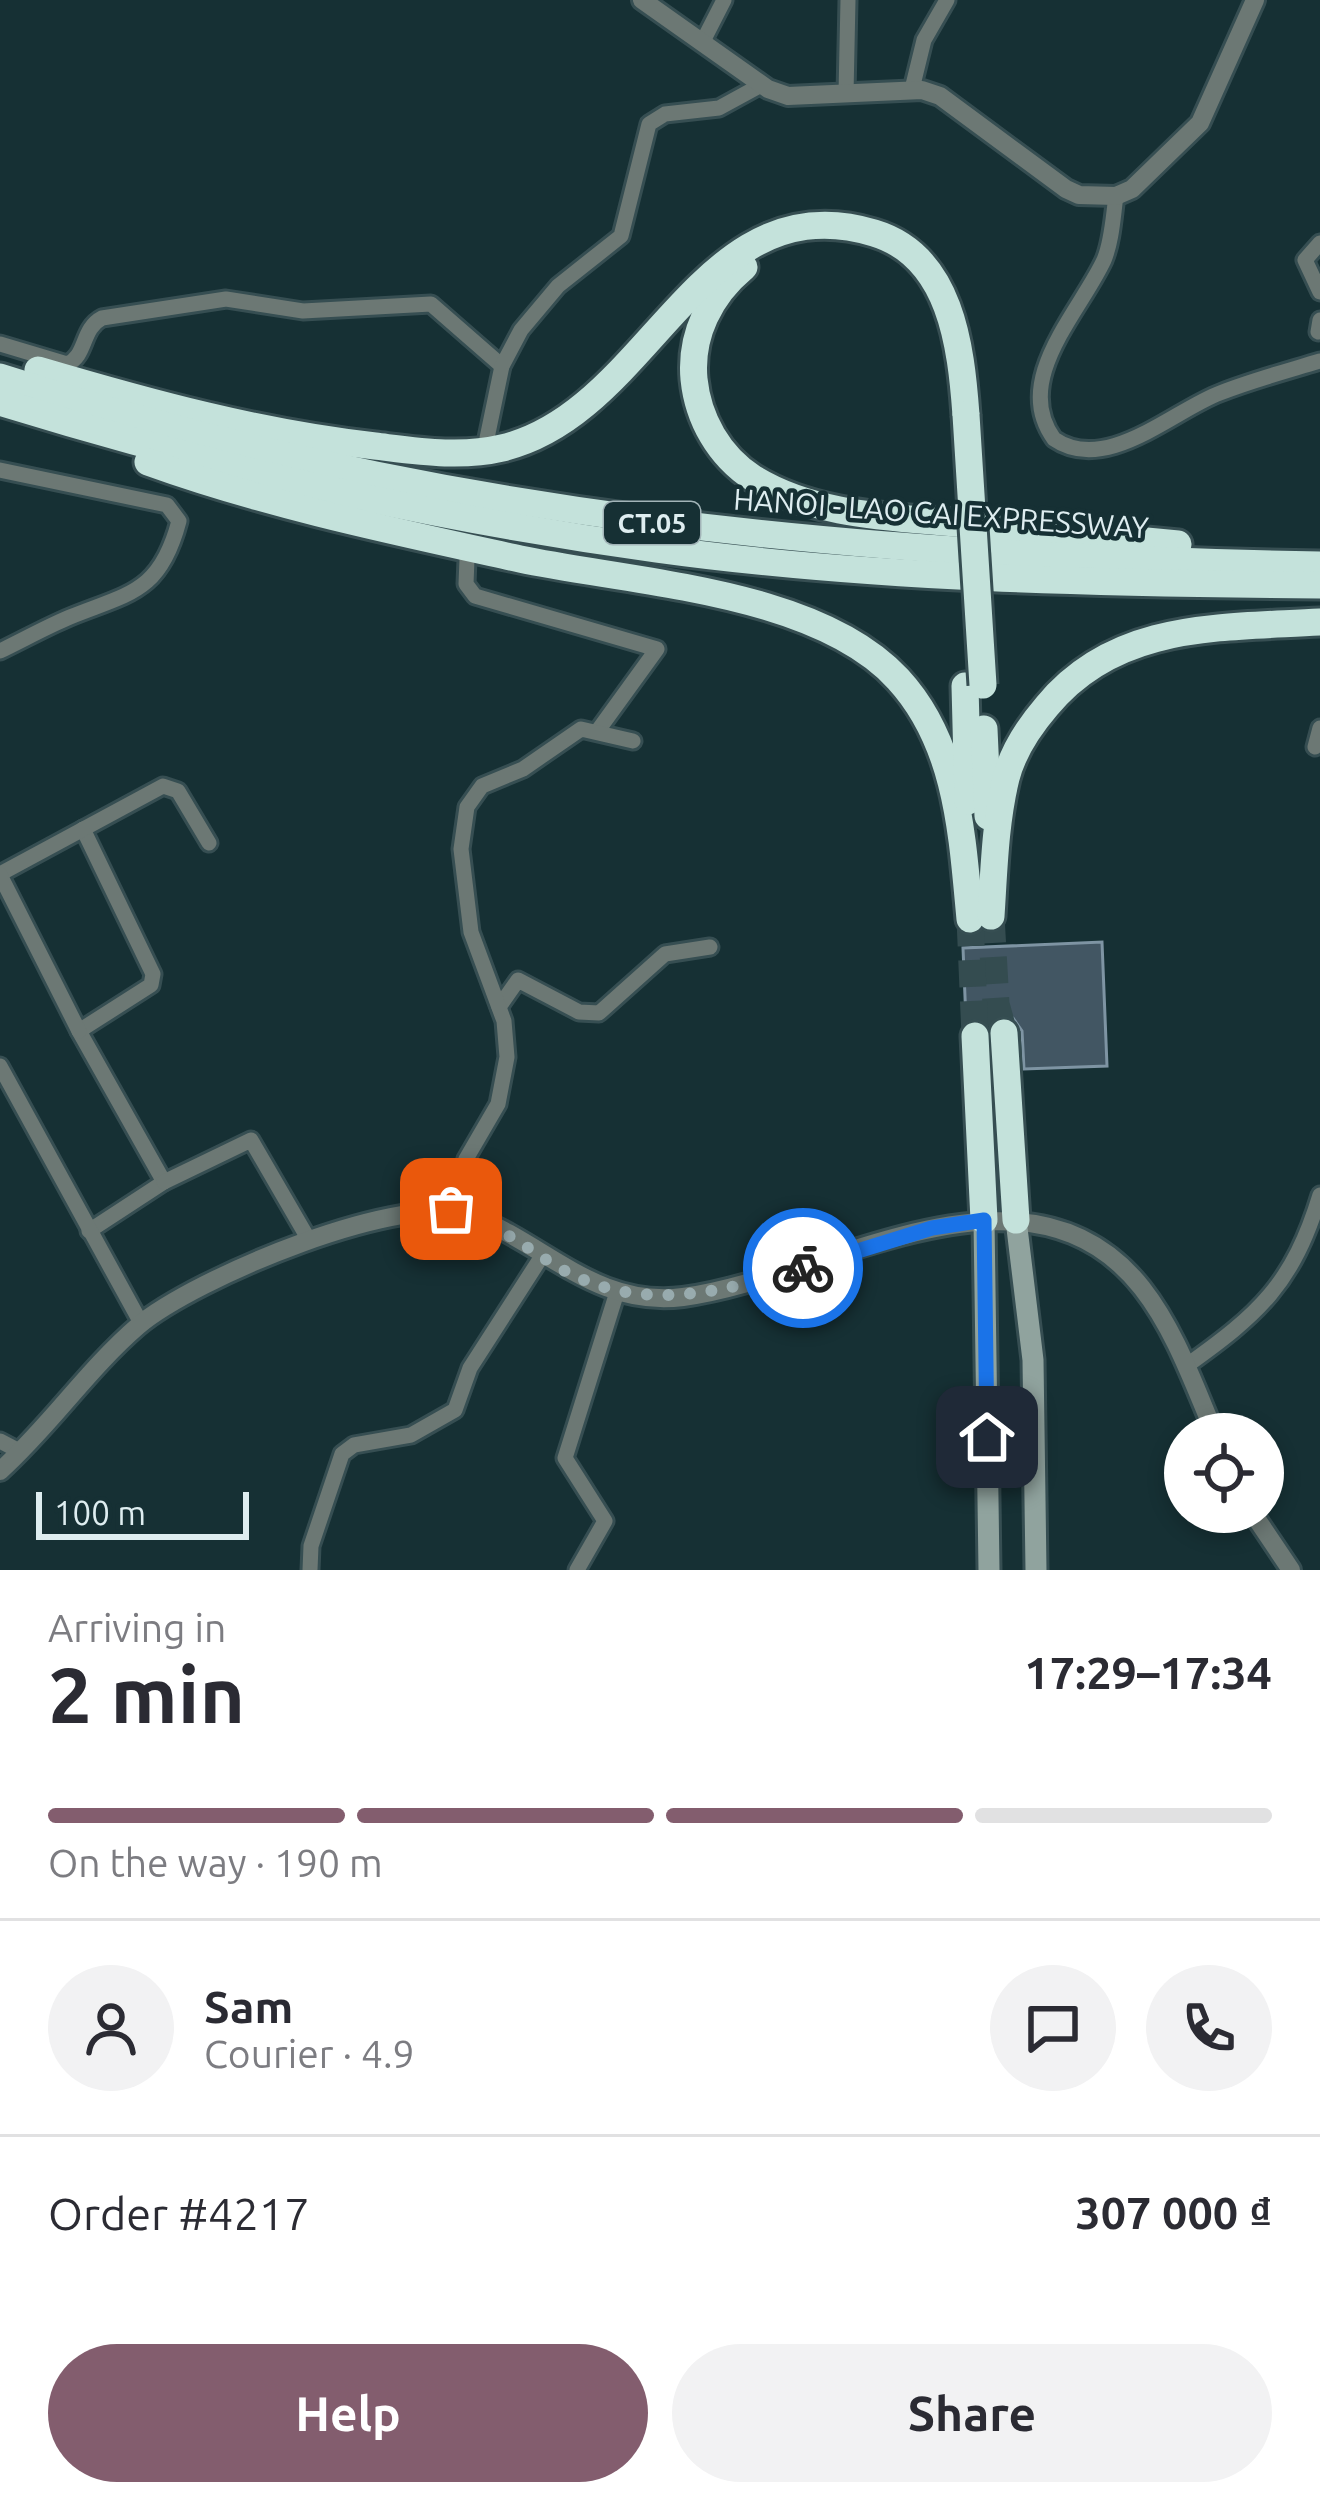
<!DOCTYPE html>
<meta charset="utf-8">
<style>
:root{--surface:#fff;--page:#f2f2f3;--text:#2b2b33;--muted:#7c7c81;--line:#e1e1e2;--accent:#835d6e}
body{margin:0;font-family:Ubuntu,sans-serif;background:var(--page);color:var(--text);height:100vh;display:flex;flex-direction:column;font-size:45px;white-space:nowrap}
*{box-sizing:border-box;margin:0}
p{font-size:39px;color:var(--muted)}
.icon{flex:none;width:66px;height:66px;fill:none;stroke:currentColor;stroke-width:2;stroke-linecap:round;stroke-linejoin:round}
.map{position:relative;height:1570px;overflow:hidden}
.details{display:flex;flex-direction:column;background:var(--surface);flex:1}
.details>*{flex:none}
.tools{position:absolute;left:1164px;top:1413px;display:grid;gap:24px}
.tools a{display:grid;place-items:center;width:120px;height:120px;border-radius:50%;background:var(--surface);box-shadow:0 6px 18px #0003;font-size:60px}
.scale{position:absolute;left:36px;bottom:30px;width:213px;box-sizing:border-box;padding-left:12px;border:6px solid #deedf0;border-top:0;font-size:33px;line-height:42px;white-space:nowrap;color:#deedf0;-webkit-text-stroke:9px #163034;paint-order:stroke}
.pin{position:absolute;display:grid;place-items:center;width:102px;height:102px;color:#fff;margin:-51px;border-radius:24px;box-shadow:0 6px 18px #0006}
.courier{position:absolute;display:grid;place-items:center;width:120px;height:120px;margin:-60px;border:9px solid #1a73e8;border-radius:50%;background:#fff;color:#222;box-shadow:0 3px 15px #0007}
.summary em{font-style:normal;font-weight:700}
.summary div{display:flex;flex-direction:column-reverse}
.summary{display:flex;align-items:center;justify-content:space-between;height:204px;padding:0 48px}
h1{font-size:78px;font-weight:700;line-height:90px}
.bar{display:grid;grid-template-columns:repeat(4,1fr);gap:18px 12px;align-content:center;height:144px;padding:0 48px}
.bar i{height:15px;border-radius:9px;background:var(--line)}
.bar .active{background:var(--accent)}
.bar p{grid-column:span 4}
.line{display:flex;align-items:center;gap:30px;padding:0 48px;border-top:3px solid var(--line)}
.line div{flex:1}
.round{display:grid;place-items:center;flex:none;width:126px;height:126px;border-radius:63px;background:var(--page)}
.cta{display:flex;gap:24px;margin-top:auto;padding:24px 48px}
.cta a{flex:1;height:138px;border-radius:72px;background:var(--accent);color:#fff;font-size:48px;font-weight:700;line-height:138px;text-align:center}
.cta a+a{background:var(--page);color:var(--text)}
.map>svg:first-child{display:block}
.building{fill:#425663;stroke:#7e94a3;stroke-width:3}
.lines{fill:none;stroke-linecap:round;stroke-linejoin:round}
.motorway-tunnel{stroke:#344c50;stroke-width:27;stroke-dasharray:27 14;stroke-linecap:butt}
.minor-casing{stroke:#364e52;stroke-width:21}
.tertiary-casing{stroke:#364e52;stroke-width:24}
.secondary-casing{stroke:#364e52;stroke-width:27}
.motorway-casing{stroke:#364e52;stroke-width:33}
.minor{stroke:#6c7874;stroke-width:15}
.tertiary{stroke:#6c7874;stroke-width:18}
.secondary{stroke:#90a39e;stroke-width:21}
.motorway{stroke:#c4e2db;stroke-width:27}
.motorway-bridge-casing{stroke:#364e52;stroke-width:33;stroke-linecap:butt}
.motorway-bridge{stroke:#c4e2db;stroke-width:27}
.done{stroke:#98abae;stroke-width:12;stroke-dasharray:0 21.6}
.route{stroke:#1a73e8;stroke-width:15}
.labels{text-anchor:middle;dominant-baseline:central;stroke-width:9;stroke-linejoin:round;paint-order:stroke}
.shield{fill:#163034;stroke:#a2b4b8;stroke-width:3}
.shield-label{font-size:27px;font-weight:bold;fill:#deedf0}
.street-label{font-size:30px;fill:#deedf0;stroke:#163034}
</style>
<div class="map">
<svg width="1320" height="1570" viewBox="0 0 1320 1570">
<rect width="100%" height="100%" fill="#163034"/>
<polygon class="building" points="1102,942 1107,1066 1024,1069 1022,1031 1013,1018 1002,1015 988,1024 966,1021 963,948"/>
<g class="lines">
<g class="motorway-tunnel">
<polyline points="991,916 996,1004 1004,1033"/>
<polyline points="970,919 975,1036"/>
</g>
<g class="minor-casing">
<g id="minor">
<polyline points="702,43 724,0"/>
<polyline points="912,89 924,40 947,0"/>
<polyline points="846,94 848,0"/>
<path d="M 1116,196 C 1113,217 1112,241 1104,260 C 1080,312 1011,380 1054,439 C 1106,475 1174,410 1220,393 C 1253,380 1287,371 1320,361"/>
<polyline points="1320,243 1305,260 1320,292"/>
<polyline points="1318,332 1320,320"/>
<path d="M 0,344 L 67,364 C 87,356 81,329 102,318 L 226,299 L 303,311 L 431,304 L 502,366"/>
<polyline points="487,438 502,366 521,330 558,286 621,236 649,124 665,114 719,108 761,85"/>
<path d="M 0,470 L 167,505 L 179,521 C 160,593 129,593 70,617 C 46,627 23,640 0,651"/>
<polyline points="467,559 466,584 475,596 657,649 599,729"/>
<polyline points="1315,747 1320,728"/>
<polyline points="83,829 153,974 151,985 79,1031 164,1182 89,1231"/>
<polyline points="0,874 163,786 178,791 209,843"/>
<polyline points="0,875 79,1031"/>
<polyline points="499,1007 518,980 579,1012 599,1013 665,954 710,947"/>
<polyline points="0,1066 141,1323"/>
<polyline points="164,1182 251,1140 309,1240"/>
<polyline points="451,1209 466,1159 498,1104 507,1057 504,1021 471,932 461,849 467,807 482,786 523,769 581,729 633,741"/>
<path d="M 1186,1366 C 1259,1314 1293,1284 1320,1195"/>
<polyline points="0,1441 21,1452"/>
<polyline points="310,1570 311,1546 342,1454 354,1445 411,1435 455,1410 470,1368 542,1256"/>
<polyline points="577,1570 605,1521 565,1458 617,1292"/>
</g>
</g>
<g class="tertiary-casing">
<g id="tertiary">
<polyline points="642,0 768,89 788,96 922,90 940,96 1066,189 1079,195 1116,196 1132,189 1200,123 1255,0"/>
<path d="M 0,1471 C 50,1426 87,1370 138,1326 C 193,1279 407,1188 475,1217 C 547,1246 598,1308 683,1297 C 826,1278 1027,1142 1142,1288 C 1175,1330 1194,1385 1215,1434"/>
<polyline points="1252,1512 1291,1570"/>
</g>
</g>
<g class="secondary-casing">
<g id="secondary">
<polyline points="984,1220 989,1570"/>
<polyline points="1016,1220 1033,1360 1036,1570"/>
</g>
</g>
<g class="motorway-casing">
<g id="motorway">
<path d="M 744,267 C 710,295 690,335 694,379 C 698,419 719,456 753,478 C 816,517 896,517 967,524 C 1038,531 1108,538 1178,544"/>
<path d="M 38,370 C 150,403 259,433 375,446 C 417,451 460,458 502,448 C 652,413 699,180 874,233 C 951,256 961,346 966,415"/>
<path d="M 0,377 C 436,518 865,557 1320,565"/>
<path d="M 0,402 C 214,468 435,519 657,549 C 875,579 1100,583 1320,585"/>
<path d="M 148,462 C 267,505 397,532 520,559 C 635,583 817,591 898,679 C 958,744 962,835 970,919"/>
<polyline points="965,686 968,801"/>
<polyline points="984,729 988,816"/>
<path d="M 991,916 C 994,871 995,823 1006,778 C 1013,751 1029,727 1047,706 C 1116,622 1220,628 1320,622"/>
<polyline points="1004,1033 1016,1220"/>
<polyline points="975,1036 984,1220"/>
</g>
</g>
<use href="#minor" class="minor"/>
<use href="#tertiary" class="tertiary"/>
<use href="#secondary" class="secondary"/>
<use href="#motorway" class="motorway"/>
<g class="motorway-bridge-casing">
<polyline id="motorway-bridge" points="966,415 983,685"/>
</g>
<use href="#motorway-bridge" class="motorway-bridge"/>
</g>
<g class="lines">
<path class="done" d="M 451,1209 C 492,1221 522,1245 558,1267 C 637,1314 720,1293 803,1268"/>
<polyline class="route" points="803,1268 932,1228 984,1220 987,1437"/>
</g>
<g class="labels">
<rect class="shield" x="604" y="502" width="96" height="42" rx="9"/>
<g class="shield-label">
<text x="652" y="523">CT.05</text>
</g>
<g class="street-label">
<text transform="translate(941 513) rotate(4)">HANOI - LAO CAI EXPRESSWAY</text>
</g>
</g>
</svg>
<div class="tools">
<a><svg class="icon" aria-label="locate" viewBox="0 0 24 24"><circle cx="12" cy="12" r="6"/><path d="M12 2v4M12 18v4M2 12h4M18 12h4"/></svg></a>
</div>
<div class="scale">100 m</div>
<div class="pin" style="left:451px;top:1209px;background:#ea580c"><svg class="icon" aria-label="bag" viewBox="0 0 24 24"><path d="M5 8h14l-1 12H6zM9 8a3 3 0 0 1 6 0"/></svg></div>
<div class="pin" style="left:987px;top:1437px;background:#1f2937"><svg class="icon" aria-label="home" viewBox="0 0 24 24"><path d="M3 11l9-7 9 7M6 9v11h12V9"/></svg></div>
<div class="courier" style="left:803px;top:1268px"><svg class="icon" aria-label="bike" viewBox="0 0 24 24"><circle cx="6" cy="16" r="4"/><circle cx="18" cy="16" r="4"/><path d="M6 16l4-8h5l3 8M10 8l3 8H6M13 5h3"/></svg></div>
</div>
<section class="details">
<div class="summary"><div><h1>2 min</h1><p>Arriving in</p></div><em>17:29–17:34</em></div>
<div class="bar"><i class="active"></i><i class="active"></i><i class="active"></i><i></i><p>On the way · 190 m</p></div>
<div class="line" style="height:216px"><a class="round"><svg class="icon" aria-label="person" viewBox="0 0 24 24"><circle cx="12" cy="8" r="4"/><path d="M4 21q1-7 8-7t8 7"/></svg></a><div><b>Sam</b><p>Courier · 4.9</p></div><a class="round"><svg class="icon" aria-label="chat" viewBox="0 0 24 24"><path d="M4 5h16v11H9l-5 4z"/></svg></a><a class="round"><svg class="icon" aria-label="phone" viewBox="0 0 24 24"><path d="M5 4h4l2 5-3 2q2 4 5 5l2-3 5 2v4C11 20 4 13 5 4z"/></svg></a></div>
<div class="line" style="height:156px"><div>Order #4217</div><b>307 000 ₫</b></div>
<div class="cta"><a>Help</a><a>Share</a></div>
</section>
